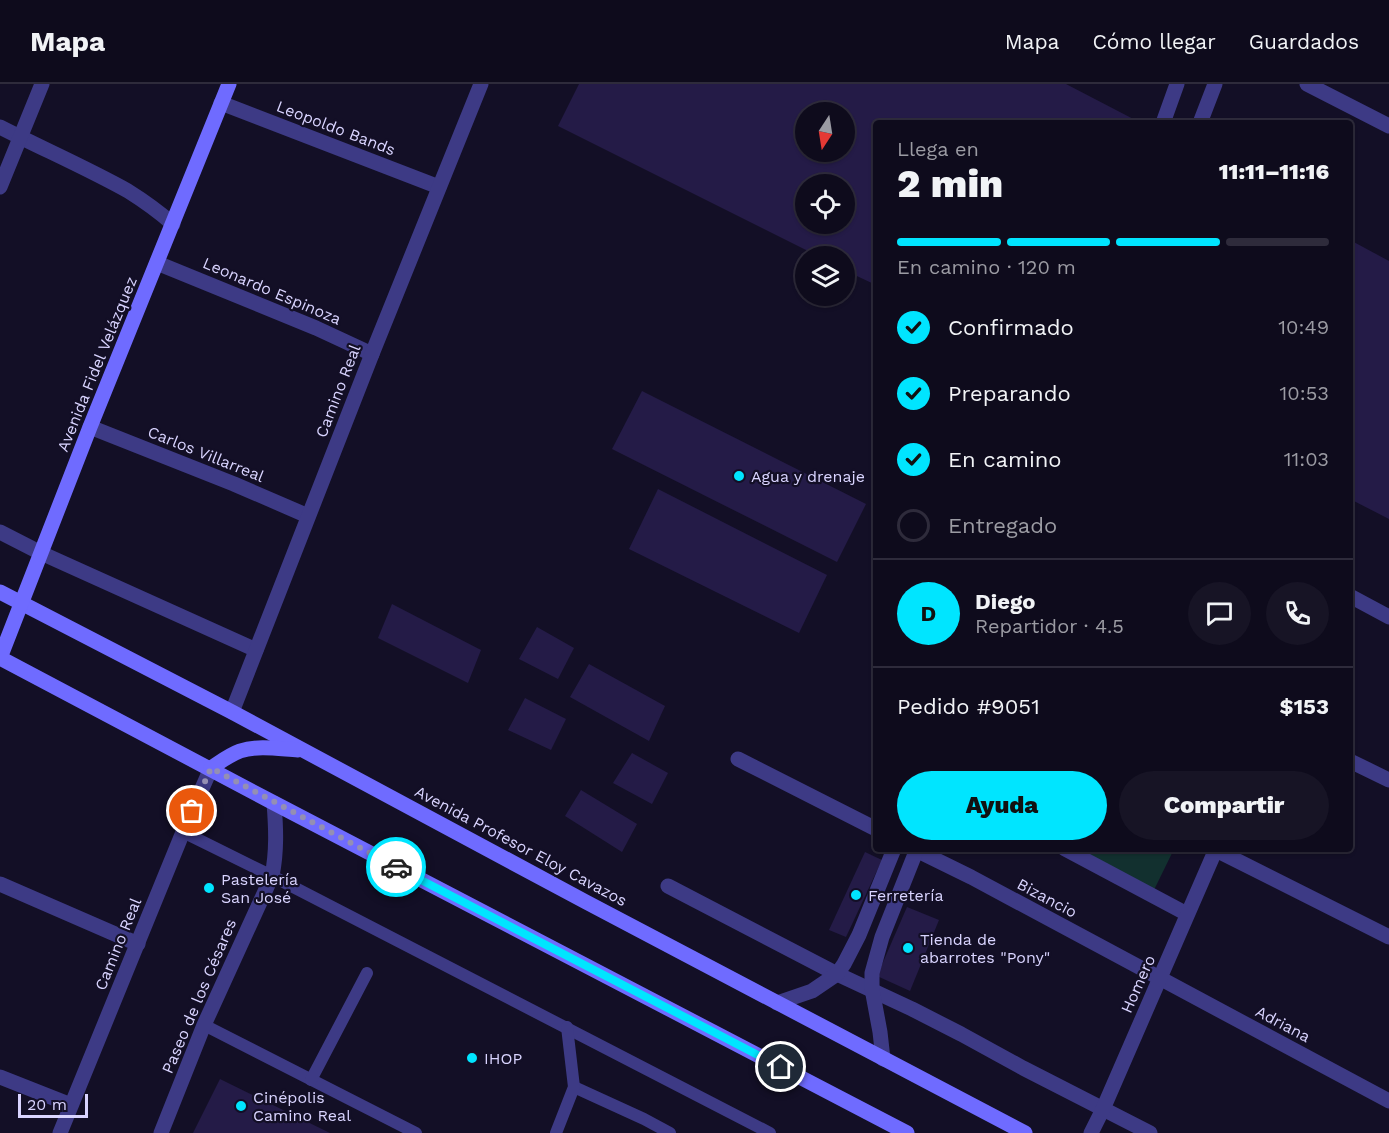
<!DOCTYPE html>
<html lang="es">
<meta charset="utf-8">
<style>
:root{--surface:#0e0b1c;--page:#171425;--text:#f1f3f6;--muted:#9b9ba3;--line:#2e2b3b;--accent:#00e5ff}
body{margin:0;font-family:"Work Sans",sans-serif;background:var(--page);color:var(--text);height:100vh;display:flex;flex-direction:column;font-size:22px;white-space:nowrap}
*{box-sizing:border-box;margin:0}
p{font-size:20px;color:var(--muted)}
.icon{flex:none;width:33px;height:33px;fill:none;stroke:currentColor;stroke-width:2;stroke-linecap:round;stroke-linejoin:round}
.map{position:relative;flex:1;overflow:hidden}
.sheet{position:absolute;left:873px;top:36px;width:480px;height:732px;display:flex;flex-direction:column;background:var(--surface);border-radius:6px;box-shadow:0 2px 4px #0004,0 0 0 2px var(--line)}
.sheet>*{flex:none}
.needle{width:39px;rotate:192deg}
.tools{position:absolute;left:795px;top:18px;display:grid;gap:12px}
.tools a{display:grid;place-items:center;width:60px;height:60px;border-radius:50%;background:var(--surface);box-shadow:0 2px 4px #0004,0 0 0 2px var(--line);font-size:30px}
.scale{position:absolute;left:18px;bottom:15px;width:70px;box-sizing:border-box;padding-left:6px;border:3px solid #d9d4ff;border-top:0;font-size:16px;line-height:21px;white-space:nowrap;color:#d9d4ff;-webkit-text-stroke:4px #130f26;paint-order:stroke}
.pin{position:absolute;display:grid;place-items:center;width:51px;height:51px;color:#fff;margin:-26px;border:3px solid #fff;border-radius:50%;box-shadow:0 2px 6px #0007}
.courier{position:absolute;display:grid;place-items:center;width:60px;height:60px;margin:-30px;border:4px solid #00e5ff;border-radius:50%;background:#fff;color:#222;box-shadow:0 2px 8px #0007}
.headline em{font-style:normal;font-weight:800}
.headline div{display:flex;flex-direction:column-reverse}
.headline{display:flex;align-items:center;justify-content:space-between;height:102px;padding:0 24px}
h1{font-size:39px;font-weight:800;line-height:45px}
.bar{display:grid;grid-template-columns:repeat(4,1fr);gap:9px 6px;align-content:center;height:72px;padding:0 24px}
.bar i{height:8px;border-radius:4px;background:var(--line)}
.bar .selected{background:var(--accent)}
.bar p{grid-column:span 4}
.line{display:flex;align-items:center;gap:15px;padding:0 24px;border-top:2px solid var(--line)}
.line div{flex:1}
.round{display:grid;place-items:center;flex:none;width:63px;height:63px;border-radius:32px;background:var(--page)}
ol{padding:0 24px;list-style:none}
li{display:flex;align-items:center;gap:18px;height:66px}
li p{margin-inline-start:auto}
li .icon{padding:6px;border-radius:50%;background:var(--accent);color:#111;stroke-width:4}
li:last-child{color:var(--muted)}
li i{width:33px;height:33px;border:3px solid var(--line);border-radius:50%}
.primary-button{display:flex;gap:12px;margin-top:auto;padding:12px 24px}
.primary-button a{flex:1;height:69px;border-radius:36px;background:var(--accent);color:#111;font-size:24px;font-weight:800;line-height:69px;text-align:center}
.primary-button a+a{background:var(--page);color:var(--text)}
header{display:flex;align-items:center;gap:36px;box-sizing:border-box;height:84px;padding:0 30px;background:var(--surface);border-bottom:2px solid var(--line)}
header strong{font-size:28px}
nav{display:flex;gap:33px;margin-inline-start:auto;font-size:21px}
.map>svg:first-child{display:block}
.green{fill:#12302f}
.building{fill:#241b47;fill-rule:evenodd}
.lines{fill:none;stroke-linecap:round;stroke-linejoin:round}
.lane{stroke:#3d3a85;stroke-width:12}
.street{stroke:#3d3a85;stroke-width:15}
.secondary{stroke:#6f6bff;stroke-width:15}
.done{stroke:#948fb3;stroke-width:6;stroke-dasharray:0 10.8}
.route{stroke:#00e5ff;stroke-width:8}
.poi-dot{fill:#00e5ff;stroke:#130f26;stroke-width:2}
.labels{text-anchor:middle;dominant-baseline:central;stroke-width:4.5;stroke-linejoin:round;paint-order:stroke}
.street-label{font-size:16px;fill:#d9d4ff;stroke:#130f26}
.poi-label{font-size:16px;fill:#d9d4ff;stroke:#130f26;text-anchor:start}
</style>
<header>
<strong>Mapa</strong>
<nav><a>Mapa</a><a>Cómo llegar</a><a>Guardados</a></nav>
</header>
<div class="map">
<svg width="1389" height="1049" viewBox="0 0 1389 1049">
<rect width="100%" height="100%" fill="#130f26"/>
<polygon class="green" points="1070,765 1174,765 1154,806"/>
<g class="building">
<path d="M 579,0 L 1066,0 L 1141,39 L 876,39 L 876,201 L 844,186 L 844,172 L 818,172 L 558,42 ZM 806,28 L 844,28 L 844,68 L 806,68 ZM 806,100 L 844,100 L 844,140 L 806,140 Z"/>
<polygon points="1350,156 1389,177 1389,435 1350,415"/>
<polygon points="642,307 866,420 837,478 612,365"/>
<polygon points="658,405 827,491 799,549 629,465"/>
<polygon points="392,520 481,566 468,599 378,554"/>
<polygon points="537,543 574,564 558,595 519,575"/>
<polygon points="589,580 665,622 649,657 570,613"/>
<polygon points="525,614 566,635 551,666 508,646"/>
<polygon points="632,669 668,689 652,720 613,699"/>
<polygon points="581,706 637,740 622,768 565,732"/>
<polygon points="865,768 882,776 846,853 829,846"/>
<polygon points="907,823 939,836 910,907 877,892"/>
<polygon points="220,995 330,1049 193,1049"/>
</g>
<g class="lines">
<g class="lane">
<polyline points="183,748 272,792 770,1049"/>
<polyline points="204,941 416,1049"/>
<polyline points="311,996 367,889"/>
<polyline points="574,1003 644,1035 670,1049"/>
<polyline points="556,1049 574,1003 567,943"/>
</g>
<g class="street">
<polyline points="1307,0 1389,42"/>
<polyline points="221,19 439,103"/>
<polyline points="1163,39 1177,0"/>
<polyline points="1200,39 1215,0"/>
<path d="M 0,43 C 43,65 87,84 128,107 C 144,117 159,128 173,140"/>
<polyline points="0,103 42,0"/>
<polyline points="157,179 316,244 372,270"/>
<polyline points="90,343 234,400 308,432"/>
<polyline points="0,448 41,469 256,566"/>
<polyline points="1350,512 1389,533"/>
<polyline points="232,628 372,270 481,0"/>
<polyline points="738,675 876,745"/>
<polyline points="1350,677 1389,696"/>
<polyline points="914,765 971,793 1389,1017"/>
<polyline points="1065,765 1187,830"/>
<polyline points="1214,765 1389,853"/>
<polyline points="0,800 138,860"/>
<polyline points="668,802 837,890 912,925 961,950 1023,984 1150,1049"/>
<polyline points="777,919 812,907 837,890 844,880 859,851 894,765"/>
<polyline points="883,975 880,948 872,905 872,889 882,853 917,765"/>
<polyline points="0,993 71,1021"/>
<polyline points="60,1049 183,748 211,684"/>
<path d="M 161,1049 L 204,941 L 272,792 C 277,767 276,744 274,719"/>
<polyline points="1091,1049 1103,1025 1216,765"/>
</g>
<g class="secondary">
<polyline points="0,508 232,628 586,818 1025,1049"/>
<polyline points="0,574 274,719 907,1049"/>
<polyline points="0,574 90,343 229,0"/>
<path d="M 211,684 C 220,678 229,671 240,667 C 258,661 280,665 298,666"/>
</g>
</g>
<g class="lines">
<polyline class="done" points="192,727 211,684 396,783"/>
<polyline class="route" points="396,783 781,983"/>
</g>
<g class="poi-dot">
<circle cx="739" cy="392" r="6"/>
<circle cx="209" cy="804" r="6"/>
<circle cx="856" cy="811" r="6"/>
<circle cx="908" cy="864" r="6"/>
<circle cx="472" cy="974" r="6"/>
<circle cx="241" cy="1022" r="6"/>
</g>
<g class="labels">
<g class="street-label">
<text transform="translate(336 44) rotate(21)">Leopoldo Bands</text>
<text transform="translate(272 207) rotate(23)">Leonardo Espinoza</text>
<text transform="translate(97 280) rotate(-68)">Avenida Fidel Velázquez</text>
<text transform="translate(338 307) rotate(-69)">Camino Real</text>
<text transform="translate(206 370) rotate(22)">Carlos Villarreal</text>
<text transform="translate(521 762) rotate(28)">Avenida Profesor Eloy Cavazos</text>
<text transform="translate(1047 814) rotate(28)">Bizancio</text>
<text transform="translate(118 860) rotate(-68)">Camino Real</text>
<text transform="translate(1138 900) rotate(-66)">Homero</text>
<text transform="translate(199 912) rotate(-67)">Paseo de los Césares</text>
<text transform="translate(1283 940) rotate(28)">Adriana</text>
</g>
<g class="poi-label">
<text x="751" y="392">Agua y drenaje</text>
<text x="221" y="795">Pastelería<tspan x="221" dy="18">San José</tspan></text>
<text x="868" y="811">Ferretería</text>
<text x="920" y="855">Tienda de<tspan x="920" dy="18">abarrotes "Pony"</tspan></text>
<text x="484" y="974">IHOP</text>
<text x="253" y="1013">Cinépolis<tspan x="253" dy="18">Camino Real</tspan></text>
</g>
</g>
</svg>
<div class="tools">
<a><svg class="needle" viewBox="-14 -14 28 28"><path d="M0-13l5 13h-10z" fill="#e53935"/><path d="M0 13l5-13h-10z" fill="#9b9ba3"/></svg></a>
<a><svg class="icon" aria-label="locate" viewBox="0 0 24 24"><circle cx="12" cy="12" r="6"/><path d="M12 2v4M12 18v4M2 12h4M18 12h4"/></svg></a>
<a><svg class="icon" aria-label="layers" viewBox="0 0 24 24"><path d="M12 4l9 5-9 5-9-5zM3 14l9 5 9-5"/></svg></a>
</div>
<div class="scale">20 m</div>
<div class="pin" style="left:192px;top:727px;background:#ea580c"><svg class="icon" aria-label="bag" viewBox="0 0 24 24"><path d="M5 8h14l-1 12H6zM9 8a3 3 0 0 1 6 0"/></svg></div>
<div class="pin" style="left:781px;top:983px;background:#1f2937"><svg class="icon" aria-label="home" viewBox="0 0 24 24"><path d="M3 11l9-7 9 7M6 9v11h12V9"/></svg></div>
<div class="courier" style="left:396px;top:783px"><svg class="icon" aria-label="car" viewBox="0 0 24 24"><path d="M5 17H2v-5l4-1 3-4h7l3 4 3 1v5h-3M9 17h6M6 11h13"/><circle cx="7" cy="17" r="2"/><circle cx="17" cy="17" r="2"/></svg></div>
<section class="sheet">
<div class="headline"><div><h1>2 min</h1><p>Llega en</p></div><em>11:11–11:16</em></div>
<div class="bar"><i class="selected"></i><i class="selected"></i><i class="selected"></i><i></i><p>En camino · 120 m</p></div>
<ol>
<li><svg class="icon" aria-label="check" viewBox="0 0 24 24"><path d="M5 12l5 5 9-10"/></svg>Confirmado<p>10:49</p></li>
<li><svg class="icon" aria-label="check" viewBox="0 0 24 24"><path d="M5 12l5 5 9-10"/></svg>Preparando<p>10:53</p></li>
<li><svg class="icon" aria-label="check" viewBox="0 0 24 24"><path d="M5 12l5 5 9-10"/></svg>En camino<p>11:03</p></li>
<li><i></i>Entregado</li>
</ol>
<div class="line" style="height:108px"><b class="round" style="background:var(--accent);color:#111">D</b><div><b>Diego</b><p>Repartidor · 4.5</p></div><a class="round"><svg class="icon" aria-label="chat" viewBox="0 0 24 24"><path d="M4 5h16v11H9l-5 4z"/></svg></a><a class="round"><svg class="icon" aria-label="phone" viewBox="0 0 24 24"><path d="M5 4h4l2 5-3 2q2 4 5 5l2-3 5 2v4C11 20 4 13 5 4z"/></svg></a></div>
<div class="line" style="height:78px"><div>Pedido #9051</div><b>$153</b></div>
<div class="primary-button"><a>Ayuda</a><a>Compartir</a></div>
</section>
</div>
